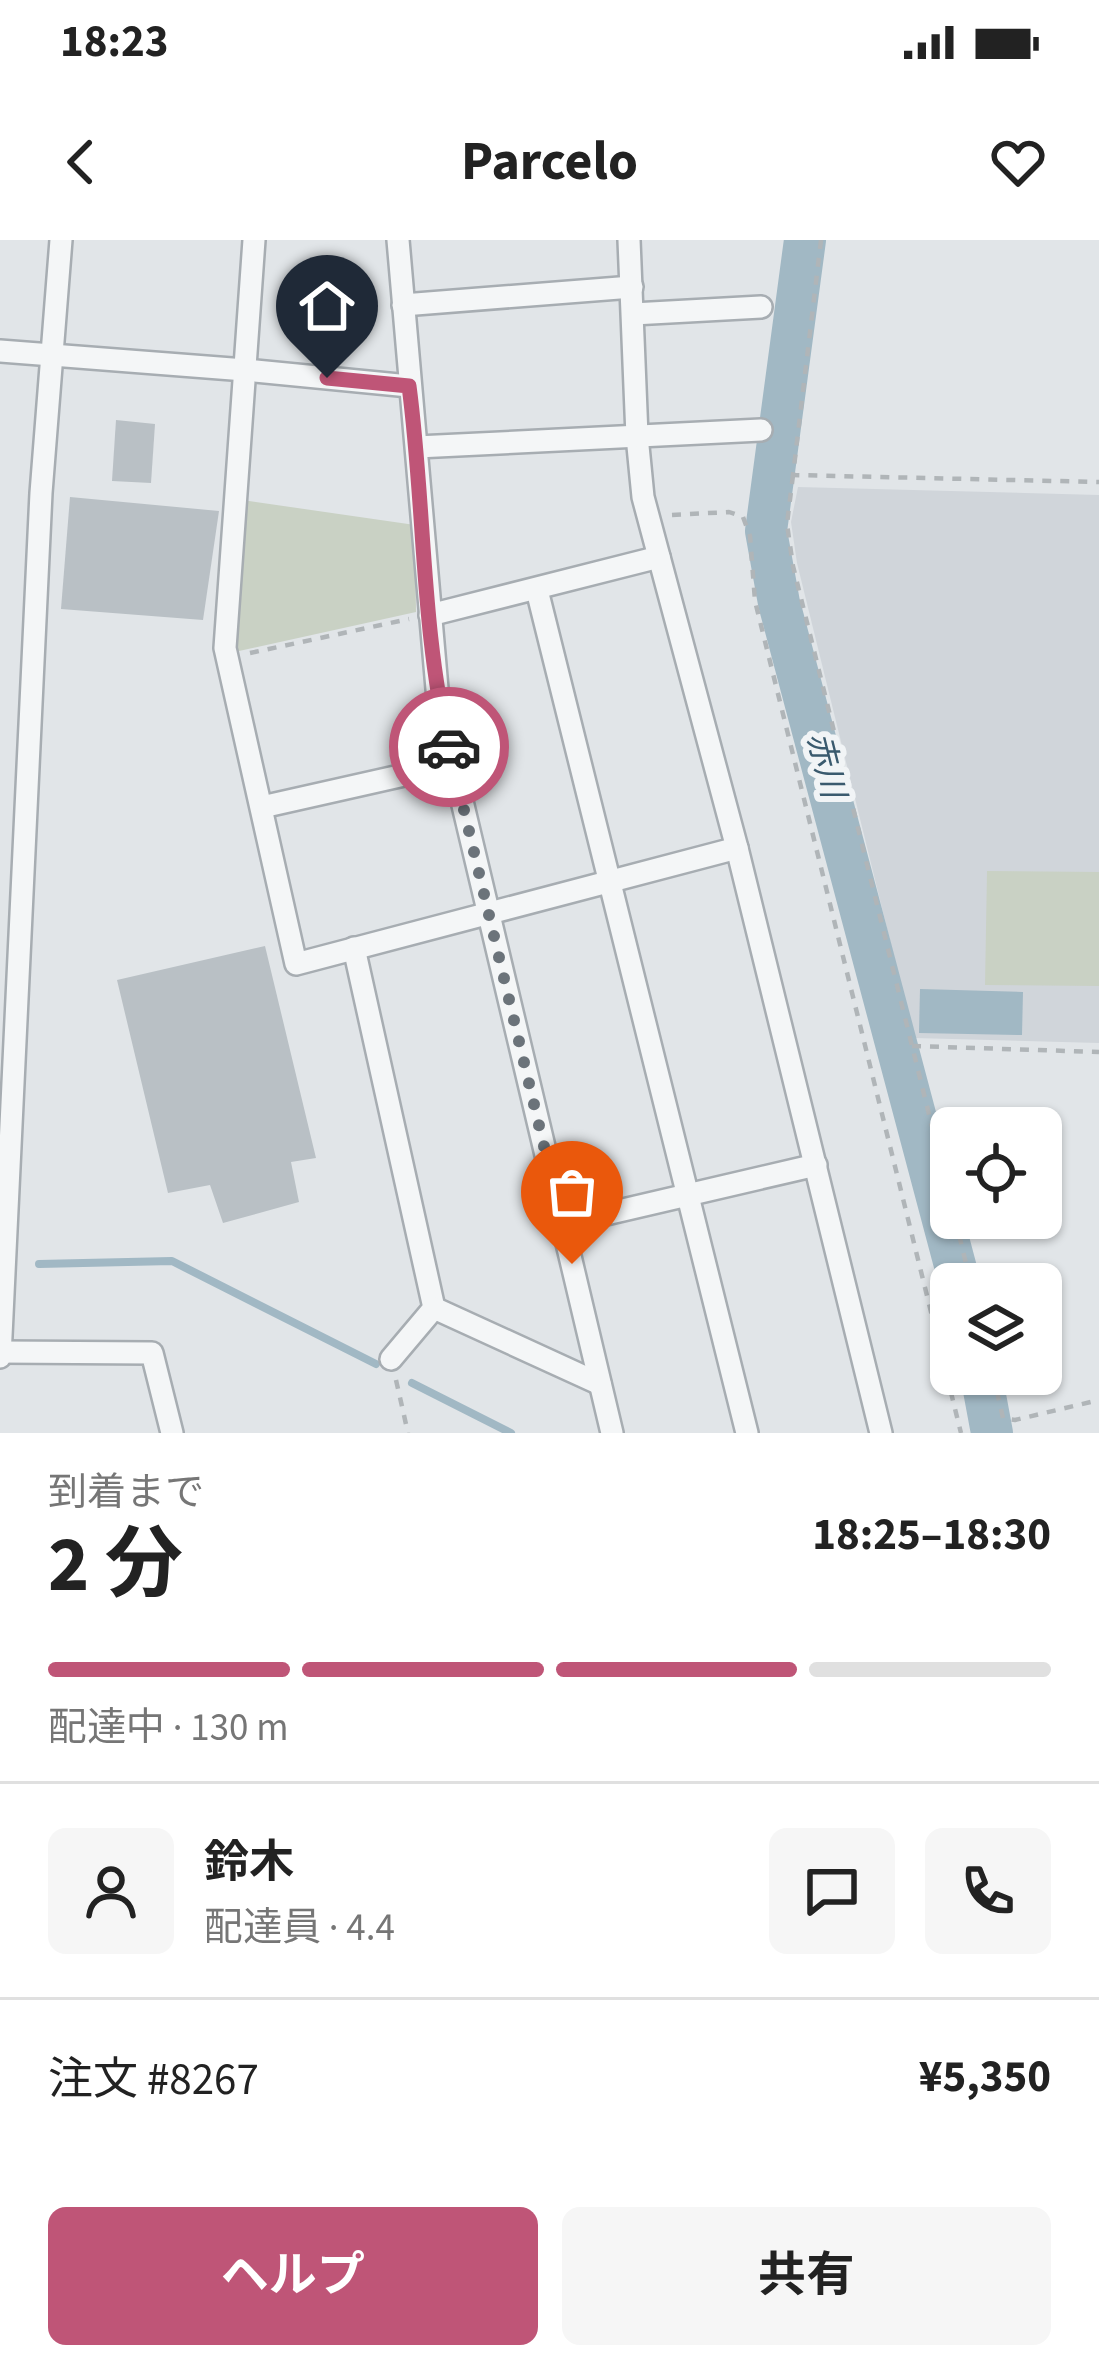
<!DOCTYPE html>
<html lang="ja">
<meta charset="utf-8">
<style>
:root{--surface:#fff;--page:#f6f6f6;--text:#222;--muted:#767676;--line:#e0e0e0;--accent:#bf5577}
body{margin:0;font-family:"Source Sans 3","Noto Sans JP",sans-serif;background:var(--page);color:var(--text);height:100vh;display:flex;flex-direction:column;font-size:45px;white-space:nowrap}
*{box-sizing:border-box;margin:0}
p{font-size:39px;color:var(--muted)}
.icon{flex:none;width:66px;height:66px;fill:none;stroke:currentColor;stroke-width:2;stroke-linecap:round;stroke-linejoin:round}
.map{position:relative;height:1193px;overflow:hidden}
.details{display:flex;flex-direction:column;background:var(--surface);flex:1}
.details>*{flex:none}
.fabs{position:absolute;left:930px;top:867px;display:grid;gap:24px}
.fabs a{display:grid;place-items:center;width:132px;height:132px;border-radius:18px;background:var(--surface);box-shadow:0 3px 9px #0004;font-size:60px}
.pin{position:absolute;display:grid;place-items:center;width:102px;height:102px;color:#fff;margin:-123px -51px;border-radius:50% 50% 50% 0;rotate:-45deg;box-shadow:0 0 12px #0007}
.pin .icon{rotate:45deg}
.courier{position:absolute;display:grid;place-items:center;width:120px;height:120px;margin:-60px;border:9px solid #bf5577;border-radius:50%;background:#fff;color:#222;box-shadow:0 3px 15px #0007}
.head em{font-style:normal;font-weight:700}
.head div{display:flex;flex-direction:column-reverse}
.head{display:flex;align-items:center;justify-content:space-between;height:204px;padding:0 48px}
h1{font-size:78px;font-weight:700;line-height:90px}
.bar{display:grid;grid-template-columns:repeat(4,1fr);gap:18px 12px;align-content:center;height:144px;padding:0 48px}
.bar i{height:15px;border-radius:9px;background:var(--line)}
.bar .selected{background:var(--accent)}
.bar p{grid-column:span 4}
.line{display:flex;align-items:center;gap:30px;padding:0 48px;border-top:3px solid var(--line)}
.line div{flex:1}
.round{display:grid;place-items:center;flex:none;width:126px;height:126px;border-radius:18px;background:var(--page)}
.button{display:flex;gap:24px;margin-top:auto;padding:24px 48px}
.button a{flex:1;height:138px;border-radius:18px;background:var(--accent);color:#fff;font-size:48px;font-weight:700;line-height:138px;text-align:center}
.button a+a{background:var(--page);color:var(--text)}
.status{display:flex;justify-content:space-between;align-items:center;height:84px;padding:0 60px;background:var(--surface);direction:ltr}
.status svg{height:33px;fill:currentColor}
header{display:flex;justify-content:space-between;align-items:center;height:156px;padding:0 48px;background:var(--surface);font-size:54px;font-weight:700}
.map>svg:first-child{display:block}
.built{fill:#d0d5da}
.green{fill:#c9d1c4}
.water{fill:#a1b8c4}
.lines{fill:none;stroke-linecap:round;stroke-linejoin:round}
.stream{stroke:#a1b8c4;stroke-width:8}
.river{stroke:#a1b8c4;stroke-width:42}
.building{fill:#b9c0c5}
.minor-casing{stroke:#a7adb2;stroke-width:26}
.path{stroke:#b0b5b8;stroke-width:4.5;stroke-dasharray:9 9;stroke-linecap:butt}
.minor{stroke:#f4f6f7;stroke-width:21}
.done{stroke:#6b737a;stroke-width:12;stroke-dasharray:0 21.6}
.route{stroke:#bf5577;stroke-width:15}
.labels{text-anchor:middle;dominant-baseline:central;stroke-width:12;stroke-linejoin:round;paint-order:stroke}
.water-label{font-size:33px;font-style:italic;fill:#3a5a6e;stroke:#f1f4f6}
</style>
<div class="status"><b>18:23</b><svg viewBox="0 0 49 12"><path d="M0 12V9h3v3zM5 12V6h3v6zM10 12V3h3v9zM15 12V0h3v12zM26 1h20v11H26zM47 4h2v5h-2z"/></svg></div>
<header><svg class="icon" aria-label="back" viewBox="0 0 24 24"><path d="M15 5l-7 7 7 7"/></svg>Parcelo<svg class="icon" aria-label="heart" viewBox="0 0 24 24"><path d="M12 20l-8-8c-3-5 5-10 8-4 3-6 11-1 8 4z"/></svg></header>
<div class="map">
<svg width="1099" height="1193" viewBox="0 0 1099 1193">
<rect width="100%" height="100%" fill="#e1e5e8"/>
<polygon class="built" points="798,247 1099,255 1099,803 914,798 797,323 791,282"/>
<g class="green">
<polygon points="235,259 415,285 416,372 230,413"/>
<polygon points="987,631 1099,632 1099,746 985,745"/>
</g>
<polygon class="water" points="920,749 1023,752 1022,795 919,793"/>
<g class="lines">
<g class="stream">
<polyline points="39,1024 172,1021 376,1124"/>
<polyline points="412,1143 511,1193"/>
</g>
<g class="river">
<polyline points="805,0 766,291 779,363 960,1044"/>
<polyline points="981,1134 992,1193"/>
</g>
</g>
<g class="building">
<polygon points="116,180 155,184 151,243 112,241"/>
<polygon points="70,257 219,271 203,380 61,369"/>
<polygon points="265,706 316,918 291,922 299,962 223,983 210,945 168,953 117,740"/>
</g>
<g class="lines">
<g class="minor-casing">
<g id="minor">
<polyline points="254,0 225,408 296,724 737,608"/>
<polyline points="398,0 438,460 612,1193"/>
<polyline points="629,0 637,196 643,257 737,608 881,1193"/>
<polyline points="403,65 632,47"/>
<polyline points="633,74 761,67"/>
<polyline points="0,111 245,130 409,146"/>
<polyline points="417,207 761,190"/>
<polyline points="537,350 747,1193"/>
<polyline points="430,375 659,317"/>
<polyline points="262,567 453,524"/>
<polyline points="354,708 434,1068 391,1119"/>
<polyline points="563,984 816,925"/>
<polyline points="434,1068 600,1144"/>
<polyline points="0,1112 152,1113 172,1193"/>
<polyline points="0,1117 41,253 61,0"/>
</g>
</g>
<g class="path">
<polyline points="821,0 793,235 1099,242"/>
<polyline points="793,235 787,284 793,326 951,963"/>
<polyline points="672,275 729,272 743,277 750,296 755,361 961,1193"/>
<polyline points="250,413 409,379"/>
<polyline points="912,806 1099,812"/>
<polyline points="955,978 971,1044"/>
<polyline points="993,1134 1003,1178 1015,1180 1099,1160"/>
<polyline points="396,1140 408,1193"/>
</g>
<use href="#minor" class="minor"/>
</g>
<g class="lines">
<polyline class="done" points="449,507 572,1024"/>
<path class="route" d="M 327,138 L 409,146 C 425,266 421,390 449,507"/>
</g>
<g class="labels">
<g class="water-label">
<text transform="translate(826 525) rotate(76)">赤川</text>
</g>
</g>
</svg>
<div class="fabs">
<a><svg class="icon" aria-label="locate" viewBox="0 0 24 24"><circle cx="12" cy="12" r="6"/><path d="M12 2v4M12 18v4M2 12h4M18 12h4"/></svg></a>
<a><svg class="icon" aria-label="layers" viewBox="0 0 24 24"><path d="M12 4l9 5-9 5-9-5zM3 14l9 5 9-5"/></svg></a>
</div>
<div class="pin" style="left:572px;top:1024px;background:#ea580c"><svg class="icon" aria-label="bag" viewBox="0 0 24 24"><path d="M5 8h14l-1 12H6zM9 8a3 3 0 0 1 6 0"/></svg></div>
<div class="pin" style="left:327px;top:138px;background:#1f2937"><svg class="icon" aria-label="home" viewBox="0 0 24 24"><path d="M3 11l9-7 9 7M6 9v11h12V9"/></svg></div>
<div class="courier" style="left:449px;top:507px"><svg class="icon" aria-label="car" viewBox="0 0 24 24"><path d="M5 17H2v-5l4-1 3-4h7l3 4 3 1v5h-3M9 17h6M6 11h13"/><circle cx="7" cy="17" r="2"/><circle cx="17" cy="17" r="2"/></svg></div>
</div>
<section class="details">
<div class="head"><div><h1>2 分</h1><p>到着まで</p></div><em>18:25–18:30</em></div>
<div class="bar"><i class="selected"></i><i class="selected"></i><i class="selected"></i><i></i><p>配達中 · 130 m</p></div>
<div class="line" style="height:216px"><a class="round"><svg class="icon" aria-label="person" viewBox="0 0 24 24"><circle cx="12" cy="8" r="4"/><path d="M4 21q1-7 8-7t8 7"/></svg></a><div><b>鈴木</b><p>配達員 · 4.4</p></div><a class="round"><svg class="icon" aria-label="chat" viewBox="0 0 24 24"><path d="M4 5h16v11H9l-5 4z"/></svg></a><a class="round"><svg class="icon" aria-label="phone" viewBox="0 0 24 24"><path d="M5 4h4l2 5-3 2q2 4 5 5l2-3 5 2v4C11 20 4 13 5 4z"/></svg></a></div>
<div class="line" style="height:156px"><div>注文 #8267</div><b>¥5,350</b></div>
<div class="button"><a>ヘルプ</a><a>共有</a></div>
</section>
